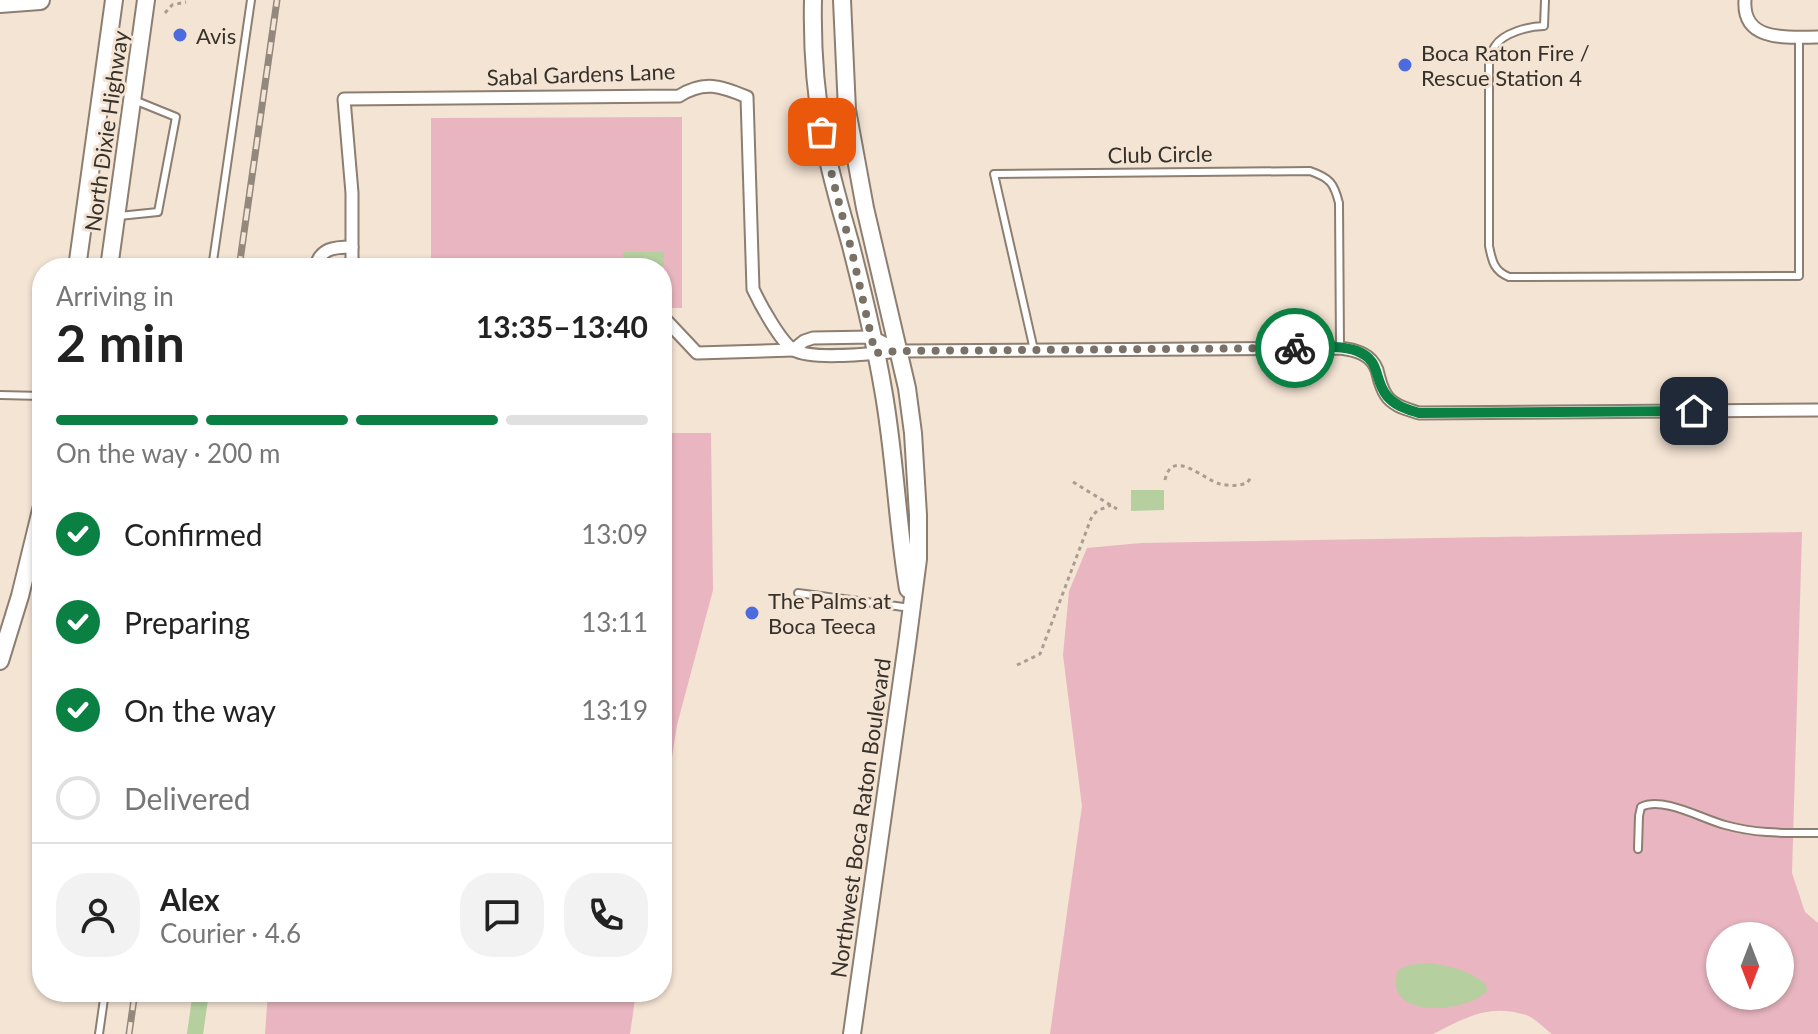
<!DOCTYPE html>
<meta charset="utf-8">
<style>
:root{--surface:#fff;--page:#f2f2f2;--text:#222;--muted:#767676;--line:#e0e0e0;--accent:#0b8043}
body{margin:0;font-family:Lato,sans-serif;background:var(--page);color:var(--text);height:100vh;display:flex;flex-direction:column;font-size:30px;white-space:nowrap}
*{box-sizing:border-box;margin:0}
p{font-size:26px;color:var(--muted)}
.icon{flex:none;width:44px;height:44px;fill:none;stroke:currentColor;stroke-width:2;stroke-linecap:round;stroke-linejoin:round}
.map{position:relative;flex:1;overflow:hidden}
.side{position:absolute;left:32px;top:258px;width:640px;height:744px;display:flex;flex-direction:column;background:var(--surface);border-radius:32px;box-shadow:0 2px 6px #0004}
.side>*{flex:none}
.needle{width:52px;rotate:180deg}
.controls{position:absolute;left:1706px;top:922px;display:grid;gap:16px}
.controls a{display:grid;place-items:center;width:88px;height:88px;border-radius:50%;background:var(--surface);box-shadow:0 2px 6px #0004;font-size:40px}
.pin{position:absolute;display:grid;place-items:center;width:68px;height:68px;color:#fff;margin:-34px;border-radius:16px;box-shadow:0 4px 12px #0006}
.courier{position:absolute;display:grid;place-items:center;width:80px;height:80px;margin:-40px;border:6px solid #0b8043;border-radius:50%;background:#fff;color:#222;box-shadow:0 2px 10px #0007}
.head em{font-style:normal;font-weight:700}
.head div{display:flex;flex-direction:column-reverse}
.head{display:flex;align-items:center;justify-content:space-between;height:136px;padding:0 24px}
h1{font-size:52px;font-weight:700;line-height:60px}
.bar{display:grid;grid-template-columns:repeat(4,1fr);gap:12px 8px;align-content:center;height:96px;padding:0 24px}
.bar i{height:10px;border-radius:6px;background:var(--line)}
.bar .active{background:var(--accent)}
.bar p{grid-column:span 4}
.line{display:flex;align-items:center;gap:20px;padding:0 24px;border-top:2px solid var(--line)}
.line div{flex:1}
.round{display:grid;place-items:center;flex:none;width:84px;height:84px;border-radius:32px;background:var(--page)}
ol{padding:0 24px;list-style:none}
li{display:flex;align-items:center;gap:24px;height:88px}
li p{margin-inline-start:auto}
li .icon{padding:8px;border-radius:50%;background:var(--accent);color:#fff;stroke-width:4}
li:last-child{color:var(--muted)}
li i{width:44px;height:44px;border:4px solid var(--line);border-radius:50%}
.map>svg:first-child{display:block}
.green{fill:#e8b5c0;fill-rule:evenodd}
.water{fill:#b6cf9f}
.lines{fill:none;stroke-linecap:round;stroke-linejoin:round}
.canal{stroke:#b6cf9f;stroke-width:16}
.lane-casing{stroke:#8c7e70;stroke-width:10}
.street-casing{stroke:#8c7e70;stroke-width:15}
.secondary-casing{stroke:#8c7e70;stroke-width:20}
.primary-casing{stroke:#8c7e70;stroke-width:22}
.path{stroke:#aa9e92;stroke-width:3;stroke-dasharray:4 4;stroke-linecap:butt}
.lane{stroke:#fff;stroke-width:6}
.street{stroke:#fff;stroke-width:11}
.secondary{stroke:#fff;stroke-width:16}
.primary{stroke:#fff;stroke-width:18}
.rail-casing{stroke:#93887d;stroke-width:7}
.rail{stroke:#f4e4d4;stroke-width:4;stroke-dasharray:12;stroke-linecap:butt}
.done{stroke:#797066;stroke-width:8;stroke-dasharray:0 14.4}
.route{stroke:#0b8043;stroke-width:10}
.poi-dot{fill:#4c6bdf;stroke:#f4e4d4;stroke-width:3}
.labels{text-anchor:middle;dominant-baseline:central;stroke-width:6;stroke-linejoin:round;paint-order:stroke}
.poi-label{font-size:22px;fill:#37312b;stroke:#f4e4d4;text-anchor:start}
.street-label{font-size:22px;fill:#37312b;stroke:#f4e4d4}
</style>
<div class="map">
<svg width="1818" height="1034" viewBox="0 0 1818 1034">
<rect width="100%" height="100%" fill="#f4e4d4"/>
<g class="green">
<polygon points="682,117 682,308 662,308 662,268 431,268 431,118"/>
<polygon points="662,433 711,433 713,590 677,725 662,822"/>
<path d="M 1802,532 L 1792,873 L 1805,912 L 1818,923 L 1818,1034 L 1552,1034 C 1544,1028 1535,1018 1526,1015 C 1489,1003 1465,1018 1433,1034 L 1050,1034 L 1082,806 L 1063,655 L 1069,591 L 1087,548 L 1141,543 ZM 1720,936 L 1780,936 L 1780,996 L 1720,996 Z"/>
<polygon points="268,992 636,992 630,1034 265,1034"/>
</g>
<g class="water">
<polygon points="623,252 664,252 664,271 662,271 662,268 623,268"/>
<polygon points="1131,490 1164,490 1164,510 1131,511"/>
<path d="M 1428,963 C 1449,966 1470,970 1486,985 L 1487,991 C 1467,1013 1381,1021 1398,970 L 1409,965 Z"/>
</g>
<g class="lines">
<polyline class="canal" points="195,1034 201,992"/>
<g class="lane-casing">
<g id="lane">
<path d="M 1545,0 L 1544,26 C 1529,26 1503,33 1495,46 C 1492,50 1491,55 1489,59 L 1489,246 C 1492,261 1494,271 1509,277 L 1799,276 L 1799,37"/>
<polyline points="119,216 158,212 176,117 134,100"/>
<polyline points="212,268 251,0"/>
<path d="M 1034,350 L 994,174 L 1310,171 C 1330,178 1334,183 1339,203 L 1340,347"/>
<polyline points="0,395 42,396"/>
<polyline points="798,593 911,608"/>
<path d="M 1638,849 L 1639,816 L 1641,807 C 1663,796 1702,819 1725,825 C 1758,834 1784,833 1818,833"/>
<polyline points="99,1034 105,992"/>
</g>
</g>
<g class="street-casing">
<g id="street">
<path d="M 1745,0 C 1742,43 1789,37 1818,37"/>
<path d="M 315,268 C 320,248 334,247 352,247"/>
<path d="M 352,268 L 352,193 L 344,99 L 679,96 C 704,80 721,86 747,97 L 753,289 C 760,304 781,343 794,350 C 813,361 877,353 900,351 L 1340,348 C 1356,350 1371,354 1377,370 C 1379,378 1381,388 1386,395 C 1393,406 1407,409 1419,413 L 1818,410"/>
<polyline points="662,319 665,319 697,353 793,350"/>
<polyline points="793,350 804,341 813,338 872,337 899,350"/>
</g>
</g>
<g class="secondary-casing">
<g id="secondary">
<path d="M 813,0 C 812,44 815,90 823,134 C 829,172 841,209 851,246 C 863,293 875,341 883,389 C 895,455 897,523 908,589"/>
<polyline points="842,0 847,110 865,208 907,388 913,433 918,515 918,559 907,644 852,1034"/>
<polyline points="77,268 114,0"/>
<polyline points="109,268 146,0"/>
<polyline points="0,661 20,596 42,506"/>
</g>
</g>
<g class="primary-casing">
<polyline id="primary" points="0,3 40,0"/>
</g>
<g class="path">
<polyline points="165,13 172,5 186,2"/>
<path d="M 1165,480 C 1172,447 1204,480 1220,484 C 1229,486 1238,486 1247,483 L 1252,476"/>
<polyline points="1073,482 1117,509"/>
<polyline points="1017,665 1040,654 1092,516 1097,511 1111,505"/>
</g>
<use href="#lane" class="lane"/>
<use href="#street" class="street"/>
<use href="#secondary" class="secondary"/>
<use href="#primary" class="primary"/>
<g class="rail-casing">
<g id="rail">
<polyline points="239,268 277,0"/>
<polyline points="129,1034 135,992"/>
</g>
</g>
<use href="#rail" class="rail"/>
</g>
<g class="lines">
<polyline class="done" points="822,132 834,184 852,252 875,353 900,351 1295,348"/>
<path class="route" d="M 1295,348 C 1314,348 1339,344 1357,351 C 1382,361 1373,379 1387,396 C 1395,406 1407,409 1419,413 L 1694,411"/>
</g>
<g class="poi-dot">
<circle cx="180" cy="35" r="8"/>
<circle cx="1405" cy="65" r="8"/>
<circle cx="752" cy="613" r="8"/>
</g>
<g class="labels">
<g class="poi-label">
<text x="196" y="35">Avis</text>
<text x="1421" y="52">Boca Raton Fire /<tspan x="1421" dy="25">Rescue Station 4</tspan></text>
<text x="768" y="600">The Palms at<tspan x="768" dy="25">Boca Teeca</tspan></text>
</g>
<g class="street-label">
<text transform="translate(581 74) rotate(-2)">Sabal Gardens Lane</text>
<text transform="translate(106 131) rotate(-82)">North Dixie Highway</text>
<text transform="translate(1160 154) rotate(-1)">Club Circle</text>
<text transform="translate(860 818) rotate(-82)">Northwest Boca Raton Boulevard</text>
</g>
</g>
</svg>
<div class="controls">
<a><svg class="needle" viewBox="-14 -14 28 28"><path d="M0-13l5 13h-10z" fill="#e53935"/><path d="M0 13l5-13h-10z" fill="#767676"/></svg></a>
</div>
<div class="pin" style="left:822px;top:132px;background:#ea580c"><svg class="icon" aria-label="bag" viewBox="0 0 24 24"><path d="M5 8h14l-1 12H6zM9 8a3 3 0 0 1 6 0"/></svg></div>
<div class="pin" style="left:1694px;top:411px;background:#1f2937"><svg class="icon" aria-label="home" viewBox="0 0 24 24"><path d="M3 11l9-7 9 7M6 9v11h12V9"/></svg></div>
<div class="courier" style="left:1295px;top:348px"><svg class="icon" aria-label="bike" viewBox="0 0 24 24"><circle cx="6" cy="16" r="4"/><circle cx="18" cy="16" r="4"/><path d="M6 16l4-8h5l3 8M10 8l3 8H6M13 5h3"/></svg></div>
<section class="side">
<div class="head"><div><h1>2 min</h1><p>Arriving in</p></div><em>13:35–13:40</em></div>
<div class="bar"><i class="active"></i><i class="active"></i><i class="active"></i><i></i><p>On the way · 200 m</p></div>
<ol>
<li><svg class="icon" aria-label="check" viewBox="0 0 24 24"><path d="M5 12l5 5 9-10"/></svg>Confirmed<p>13:09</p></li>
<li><svg class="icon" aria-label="check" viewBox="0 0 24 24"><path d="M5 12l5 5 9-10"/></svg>Preparing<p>13:11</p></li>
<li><svg class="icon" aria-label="check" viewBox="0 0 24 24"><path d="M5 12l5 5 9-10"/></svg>On the way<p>13:19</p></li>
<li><i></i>Delivered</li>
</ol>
<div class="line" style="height:144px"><a class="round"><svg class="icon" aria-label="person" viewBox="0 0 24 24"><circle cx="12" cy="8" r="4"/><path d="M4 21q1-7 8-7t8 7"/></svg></a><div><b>Alex</b><p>Courier · 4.6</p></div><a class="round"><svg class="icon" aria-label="chat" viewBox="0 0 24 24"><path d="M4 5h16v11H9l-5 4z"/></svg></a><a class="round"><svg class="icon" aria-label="phone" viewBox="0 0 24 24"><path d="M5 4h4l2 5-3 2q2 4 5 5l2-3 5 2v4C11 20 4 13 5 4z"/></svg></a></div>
</section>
</div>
